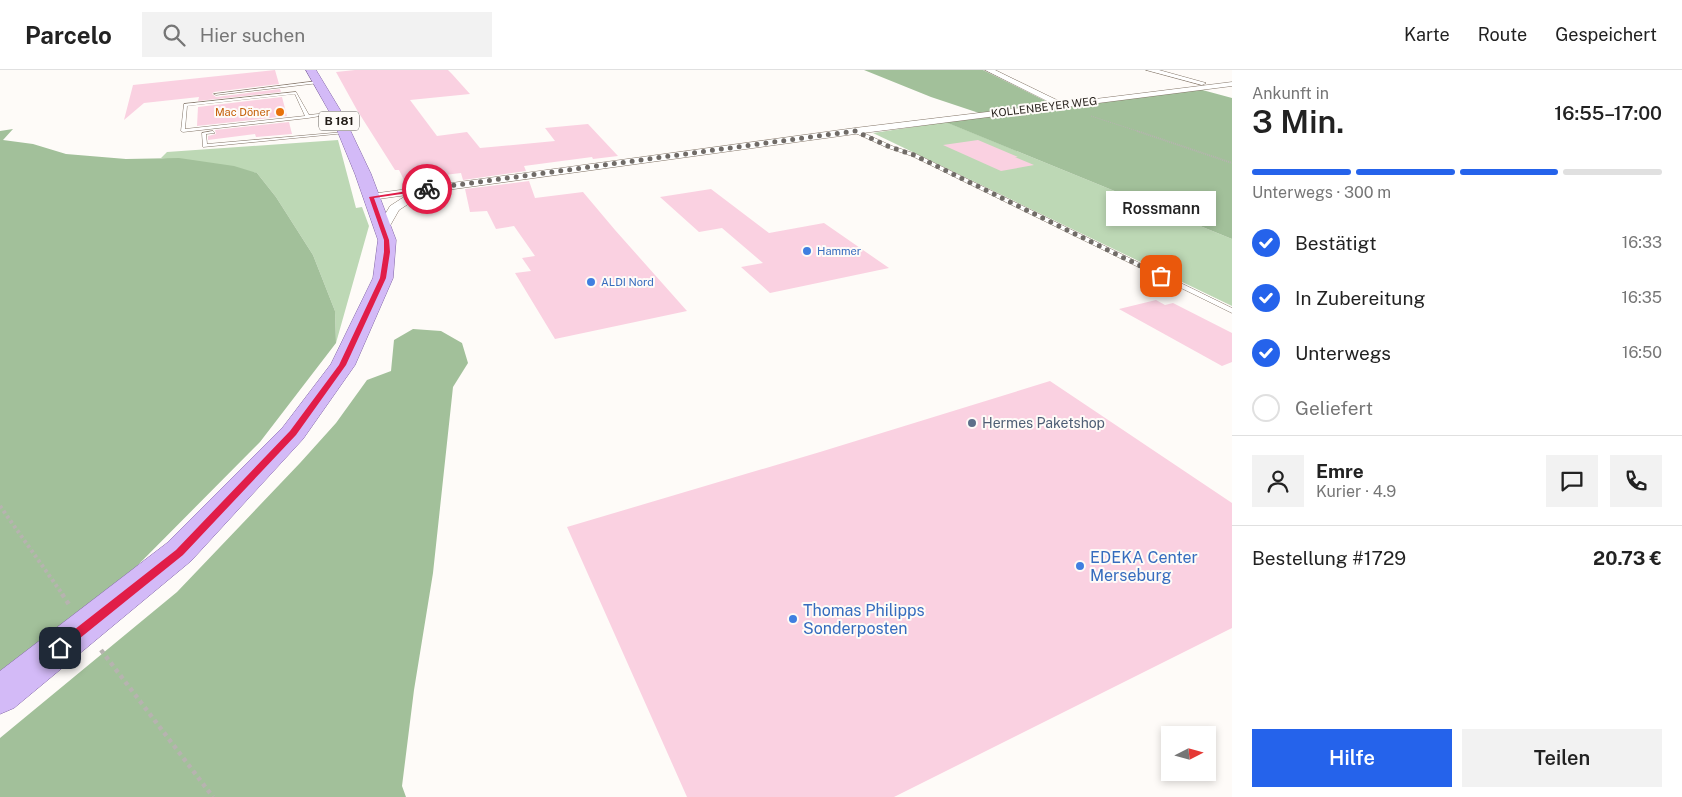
<!DOCTYPE html>
<html lang="de">
<meta charset="utf-8">
<style>
:root{--surface:#fff;--page:#f2f2f2;--text:#222;--muted:#767676;--line:#e0e0e0;--accent:#2563eb}
body{margin:0;font-family:"Public Sans",sans-serif;background:var(--page);color:var(--text);height:100vh;display:flex;flex-direction:column;font-size:19px;white-space:nowrap}
*{box-sizing:border-box;margin:0}
p{font-size:16px;color:var(--muted)}
.icon{flex:none;width:28px;height:28px;fill:none;stroke:currentColor;stroke-width:2;stroke-linecap:round;stroke-linejoin:round}
.map{position:relative;flex:1;overflow:hidden}
.sheet{display:flex;flex-direction:column;background:var(--surface);width:450px}
.sheet>*{flex:none}
.needle{width:32px;rotate:84deg}
.fabs{position:absolute;left:1161px;top:656px;display:grid;gap:10px}
.fabs a{display:grid;place-items:center;width:55px;height:55px;border-radius:0px;background:var(--surface);box-shadow:0 2px 8px #0003;font-size:25px}
.pin{position:absolute;display:grid;place-items:center;width:42px;height:42px;color:#fff;margin:-21px;border-radius:10px;box-shadow:0 2px 8px #0006}
.courier{position:absolute;display:grid;place-items:center;width:50px;height:50px;margin:-25px;border:4px solid #e11d48;border-radius:50%;background:#fff;color:#222;box-shadow:0 1px 6px #0007}
.bubble{position:absolute;height:35px;border-radius:0px;background:var(--surface);box-shadow:0 2px 8px #0003;font-size:16px;font-weight:600;line-height:35px;text-align:center}
.overview em{font-style:normal;font-weight:600}
.overview div{display:flex;flex-direction:column-reverse}
.overview{display:flex;align-items:center;justify-content:space-between;height:85px;padding:0 20px}
h1{font-size:32px;font-weight:600;line-height:38px}
.bar{display:grid;grid-template-columns:repeat(4,1fr);gap:8px 5px;align-content:center;height:60px;padding:0 20px}
.bar i{height:6px;border-radius:4px;background:var(--line)}
.bar .on{background:var(--accent)}
.bar p{grid-column:span 4}
.line{display:flex;align-items:center;gap:12px;padding:0 20px;border-top:1px solid var(--line)}
.line div{flex:1}
.round{display:grid;place-items:center;flex:none;width:52px;height:52px;border-radius:0px;background:var(--page)}
ol{padding:0 20px;list-style:none}
li{display:flex;align-items:center;gap:15px;height:55px}
li p{margin-inline-start:auto}
li .icon{padding:5px;border-radius:50%;background:var(--accent);color:#fff;stroke-width:4}
li:last-child{color:var(--muted)}
li i{width:28px;height:28px;border:2px solid var(--line);border-radius:50%}
.primary-button{display:flex;gap:10px;margin-top:auto;padding:10px 20px}
.primary-button a{flex:1;height:58px;border-radius:0px;background:var(--accent);color:#fff;font-size:20px;font-weight:600;line-height:58px;text-align:center}
.primary-button a+a{background:var(--page);color:var(--text)}
header{display:flex;align-items:center;gap:30px;box-sizing:border-box;height:70px;padding:0 25px;background:var(--surface);border-bottom:1px solid var(--line)}
header strong{font-size:24px}
nav{display:flex;gap:28px;margin-inline-start:auto;font-size:18px}
.search{width:350px;height:45px;background:var(--page);display:flex;align-items:center;gap:12px;box-sizing:border-box;padding:0 18px;border-radius:0px;color:var(--muted);font-size:19px}
main{display:flex;flex:1;min-height:0}
.map>svg:first-child{display:block}
.green{fill:#bdd8b5}
.forest{fill:#a2c09a}
.building{fill:#fad1e1}
.lines{fill:none;stroke-linecap:round;stroke-linejoin:round}
.lane-casing{stroke:#847669;stroke-width:1}
.street-casing{stroke:#847669;stroke-width:1}
.primary-casing{stroke:#8366a6;stroke-width:1}
.path-far3{stroke:#b7b3b0;stroke-width:1;stroke-dasharray:1 1;stroke-linecap:butt}
.path-far2{stroke:#b7b3b0;stroke-width:2;stroke-dasharray:1 1;stroke-linecap:butt}
.path-far1{stroke:#b7b3b0;stroke-width:4;stroke-dasharray:3 3;stroke-linecap:butt}
.path{stroke:#b7b3b0;stroke-width:4.5;stroke-dasharray:4 4;stroke-linecap:butt}
.lane{fill:#fff;fill-rule:evenodd}
.street{fill:#fff;fill-rule:evenodd}
.primary{fill:#d3baf7;fill-rule:evenodd}
.route{fill:#e11d48}
.done{stroke:#706b67;stroke-width:5;stroke-dasharray:0 9}
.food-dot{fill:#e8710a;stroke:#fefbf8;stroke-width:2}
.shop-dot{fill:#3f7fe0;stroke:#fefbf8;stroke-width:2}
.service-dot{fill:#5c6f8a;stroke:#fefbf8;stroke-width:2}
.labels{text-anchor:middle;dominant-baseline:central;stroke-width:4;stroke-linejoin:round;paint-order:stroke}
.far-street-label{font-size:11px;fill:#241e19;stroke:#fefbf8}
.far-food-label{font-size:11px;fill:#c56008;stroke:#fefbf8;text-anchor:end}
.far-shop-label{font-size:11px;fill:#366cbe;stroke:#fefbf8;text-anchor:start}
.shield{fill:#fefbf8;stroke:#65605c;stroke-width:1}
.shield-label{font-size:12px;font-weight:bold;fill:#241e19}
.service-label{font-size:14px;fill:#4e5e75;stroke:#fefbf8;text-anchor:start}
.near-shop-label{font-size:16px;fill:#366cbe;stroke:#fefbf8;text-anchor:start}
</style>
<header>
<strong>Parcelo</strong>
<div class="search"><svg class="icon" aria-label="search" viewBox="0 0 24 24"><circle cx="10" cy="10" r="6"/><path d="M15 15l6 6"/></svg>Hier suchen</div>
<nav><a>Karte</a><a>Route</a><a>Gespeichert</a></nav>
</header>
<main>
<div class="map">
<svg width="1232" height="727" viewBox="0 0 1232 727">
<rect width="100%" height="100%" fill="#fefbf8"/>
<g class="green">
<polygon points="946,52 1232,169 1232,236 873,63"/>
<polygon points="338,70 356,138 362,137 369,156 336,273 335,241 313,185 276,127 257,103 161,88 167,82"/>
</g>
<g class="forest">
<polygon points="864,0 983,0 1058,37 1195,18 1232,28 1232,169 938,49 979,43 931,27"/>
<polygon points="13,59 3,70 33,74 66,84 126,89 179,88 234,96 257,103 276,127 313,185 335,241 336,273 260,372 124,509 0,601 0,61"/>
<polygon points="413,259 441,261 462,273 468,293 453,317 433,503 414,620 402,716 406,727 0,727 0,668 177,522 300,393 336,353 367,310 391,301 394,270"/>
</g>
<g class="building">
<polygon points="275,0 279,14 214,22 212,24 216,27 280,19 281,22 198,31 199,27 144,33 124,50 133,15"/>
<polygon points="355,0 448,0 452,4 470,24 410,30 437,66 467,62 480,78 555,71 545,58 588,54 618,86 593,89 592,87 524,96 526,101 463,110 461,103 404,110 399,100 395,100 357,40 336,2"/>
<polygon points="282,27 287,46 197,56 198,37"/>
<polygon points="289,52 292,64 256,67 255,64 208,70 208,66 216,64 215,60"/>
<polygon points="978,70 1018,87 1015,87 1034,95 1001,101 943,75"/>
<polygon points="529,111 535,128 583,122 615,160 687,241 555,269 515,203 531,201 522,188 535,186 514,156 496,159 487,141 470,142 465,119"/>
<polygon points="711,119 769,163 824,153 889,198 770,223 741,197 763,193 722,158 699,162 660,127"/>
<polygon points="1156,230 1165,235 1173,233 1232,263 1232,292 1222,296 1119,239"/>
<polygon points="1050,311 1232,433 1232,558 894,727 687,727 567,457 820,382"/>
</g>
<g class="lines">
<g class="lane-casing">
<g id="lane">
<polygon points="318,11 319,13 216,25 214,24"/>
<path d="M 296,22 L 309,45 L 336,42 L 338,43 L 308,48 L 183,62 L 181,61 L 184,34 ZM 295,24 L 305,46 L 185,59 L 187,36 Z"/>
<polygon points="853,60 857,60 892,76 916,84 1232,238 1232,243 912,86 888,78 853,62"/>
<polygon points="213,61 215,63 206,64 207,74 344,62 346,63 203,77 202,63"/>
</g>
</g>
<g class="street-casing">
<g id="street">
<polygon points="985,0 995,0 1063,33 1232,12 1232,16 855,64 425,123 399,140 387,161 383,162 377,158 390,136 407,125 371,130 365,127 371,124 855,58 1053,34"/>
<polygon points="1146,0 1159,0 1206,13 1202,15"/>
</g>
</g>
<g class="primary-casing">
<polygon id="primary" points="306,0 316,0 342,43 371,104 396,170 393,208 355,295 303,369 191,491 14,638 0,644 0,601 167,473 283,357 331,294 373,208 378,170 355,104 330,43"/>
</g>
<polyline class="path-far3" points="1091,46 1140,62"/>
<polyline class="path-far2" points="1137,61 1232,93"/>
<polyline class="path-far1" points="0,436 63,525"/>
<g class="path">
<polyline points="62,524 70,536"/>
<polyline points="101,580 213,727"/>
</g>
<use href="#lane" class="lane"/>
<use href="#street" class="street"/>
<use href="#primary" class="primary"/>
</g>
<polygon class="route" points="427,118 429,120 374,128 389,170 390,182 386,208 346,295 296,365 183,485 64,581 56,581 54,578 56,574 176,480 290,361 339,295 380,208 384,182 384,170 369,127"/>
<g class="lines">
<polyline class="done" points="427,119 855,61 890,77 914,85 1161,206"/>
</g>
<circle class="food-dot" cx="280" cy="42" r="5"/>
<g class="shop-dot">
<circle cx="807" cy="181" r="5"/>
<circle cx="591" cy="212" r="5"/>
<circle cx="1080" cy="496" r="5"/>
<circle cx="793" cy="549" r="5"/>
</g>
<circle class="service-dot" cx="972" cy="353" r="5"/>
<g class="labels">
<g class="far-street-label">
<text transform="translate(1044 37) rotate(-7)">KOLLENBEYER WEG</text>
</g>
<g class="far-food-label">
<text x="270" y="42">Mac Döner</text>
</g>
<g class="far-shop-label">
<text x="817" y="181">Hammer</text>
<text x="601" y="212">ALDI Nord</text>
</g>
<rect class="shield" x="319" y="41.5" width="40" height="19" rx="4"/>
<g class="shield-label">
<text x="339" y="51">B 181</text>
</g>
<g class="service-label">
<text x="982" y="353">Hermes Paketshop</text>
</g>
<g class="near-shop-label">
<text x="1090" y="487">EDEKA Center<tspan x="1090" dy="18">Merseburg</tspan></text>
<text x="803" y="540">Thomas Philipps<tspan x="803" dy="18">Sonderposten</tspan></text>
</g>
</g>
</svg>
<div class="fabs">
<a><svg class="needle" viewBox="-14 -14 28 28"><path d="M0-13l5 13h-10z" fill="#e53935"/><path d="M0 13l5-13h-10z" fill="#767676"/></svg></a>
</div>
<div class="pin" style="left:1161px;top:206px;background:#ea580c"><svg class="icon" aria-label="bag" viewBox="0 0 24 24"><path d="M5 8h14l-1 12H6zM9 8a3 3 0 0 1 6 0"/></svg></div>
<div class="pin" style="left:60px;top:578px;background:#1f2937"><svg class="icon" aria-label="home" viewBox="0 0 24 24"><path d="M3 11l9-7 9 7M6 9v11h12V9"/></svg></div>
<div class="courier" style="left:427px;top:119px"><svg class="icon" aria-label="bike" viewBox="0 0 24 24"><circle cx="6" cy="16" r="4"/><circle cx="18" cy="16" r="4"/><path d="M6 16l4-8h5l3 8M10 8l3 8H6M13 5h3"/></svg></div>
<div class="bubble" style="left:1106px;top:121px;width:110px">Rossmann</div>
</div>
<section class="sheet">
<div class="overview"><div><h1>3 Min.</h1><p>Ankunft in</p></div><em>16:55–17:00</em></div>
<div class="bar"><i class="on"></i><i class="on"></i><i class="on"></i><i></i><p>Unterwegs · 300 m</p></div>
<ol>
<li><svg class="icon" aria-label="check" viewBox="0 0 24 24"><path d="M5 12l5 5 9-10"/></svg>Bestätigt<p>16:33</p></li>
<li><svg class="icon" aria-label="check" viewBox="0 0 24 24"><path d="M5 12l5 5 9-10"/></svg>In Zubereitung<p>16:35</p></li>
<li><svg class="icon" aria-label="check" viewBox="0 0 24 24"><path d="M5 12l5 5 9-10"/></svg>Unterwegs<p>16:50</p></li>
<li><i></i>Geliefert</li>
</ol>
<div class="line" style="height:90px"><a class="round"><svg class="icon" aria-label="person" viewBox="0 0 24 24"><circle cx="12" cy="8" r="4"/><path d="M4 21q1-7 8-7t8 7"/></svg></a><div><b>Emre</b><p>Kurier · 4.9</p></div><a class="round"><svg class="icon" aria-label="chat" viewBox="0 0 24 24"><path d="M4 5h16v11H9l-5 4z"/></svg></a><a class="round"><svg class="icon" aria-label="phone" viewBox="0 0 24 24"><path d="M5 4h4l2 5-3 2q2 4 5 5l2-3 5 2v4C11 20 4 13 5 4z"/></svg></a></div>
<div class="line" style="height:65px"><div>Bestellung #1729</div><b>20.73 €</b></div>
<div class="primary-button"><a>Hilfe</a><a>Teilen</a></div>
</section>
</main>
